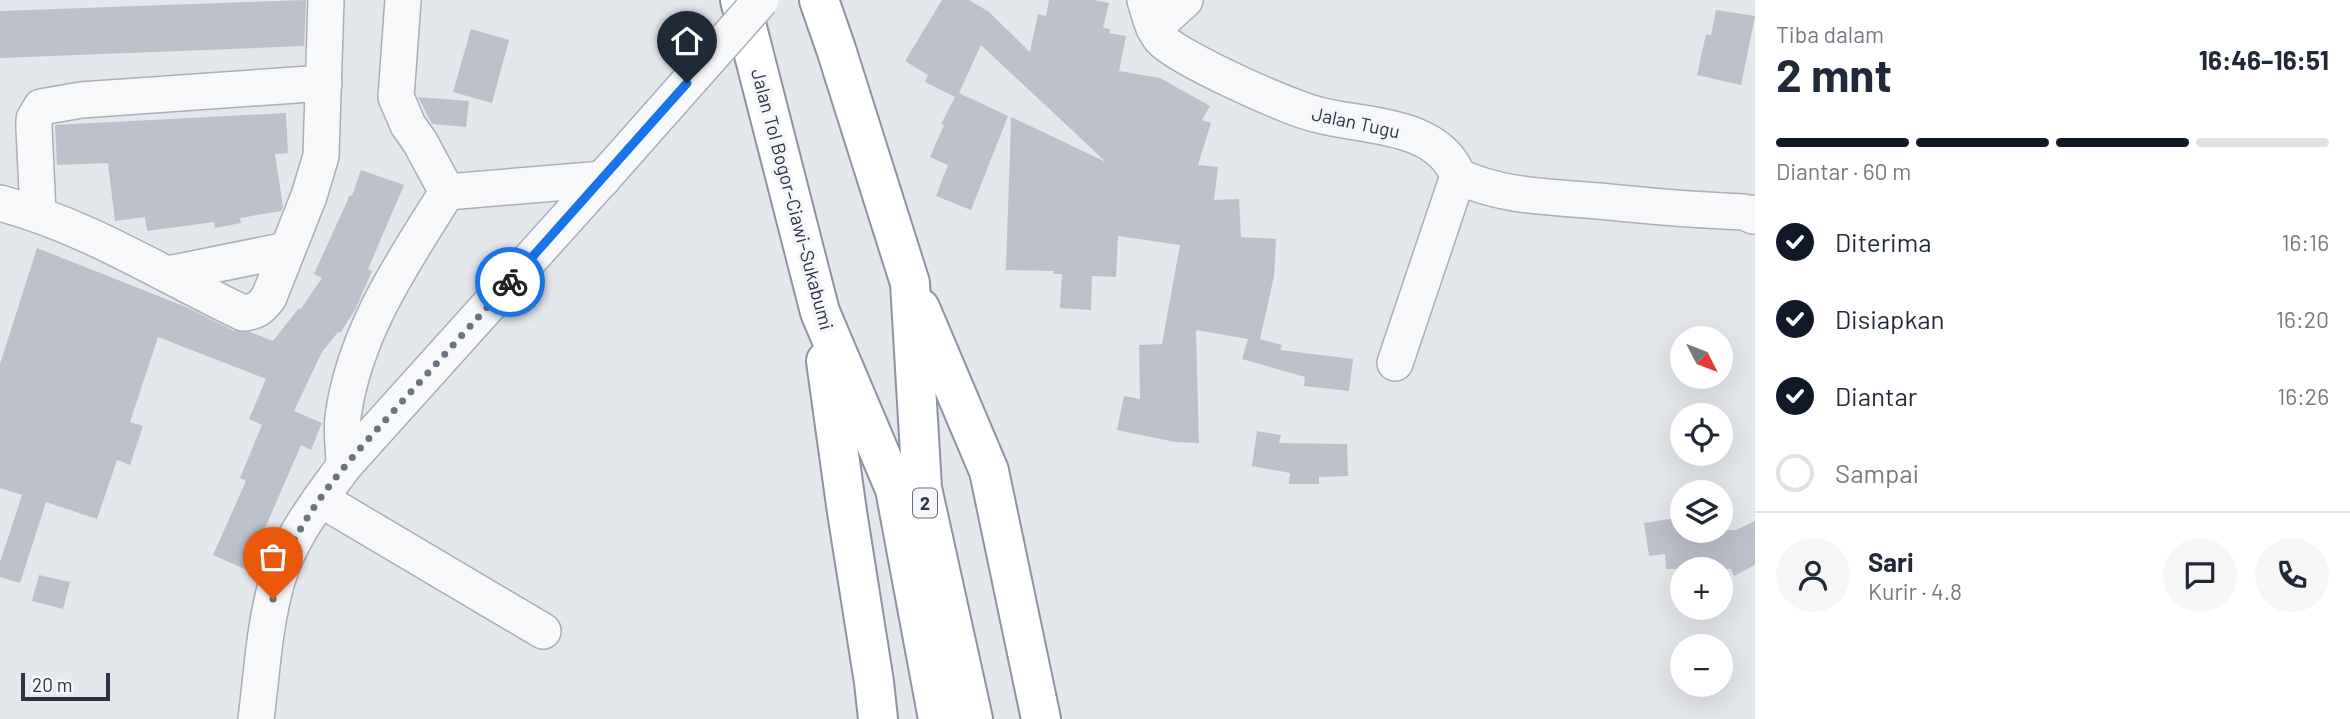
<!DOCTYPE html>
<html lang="id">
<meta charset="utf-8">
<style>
:root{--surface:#fff;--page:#f6f6f7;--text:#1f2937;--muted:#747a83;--line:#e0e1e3;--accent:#111827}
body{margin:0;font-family:Barlow,sans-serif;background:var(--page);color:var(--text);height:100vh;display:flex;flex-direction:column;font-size:26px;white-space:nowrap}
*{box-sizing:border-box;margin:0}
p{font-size:23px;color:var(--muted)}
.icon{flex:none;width:38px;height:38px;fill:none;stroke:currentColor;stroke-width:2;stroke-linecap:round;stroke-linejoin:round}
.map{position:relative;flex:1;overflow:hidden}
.sheet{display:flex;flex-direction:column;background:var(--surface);width:595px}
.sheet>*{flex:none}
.needle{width:46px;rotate:132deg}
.tools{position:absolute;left:1670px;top:326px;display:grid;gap:14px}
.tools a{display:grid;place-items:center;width:63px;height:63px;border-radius:50%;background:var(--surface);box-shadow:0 7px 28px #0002;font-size:35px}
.scale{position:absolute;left:21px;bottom:18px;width:89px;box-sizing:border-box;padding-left:7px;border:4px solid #2b3445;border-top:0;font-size:19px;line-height:24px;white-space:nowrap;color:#2b3445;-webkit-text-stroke:5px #f4f6f9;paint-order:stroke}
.pin{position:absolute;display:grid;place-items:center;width:60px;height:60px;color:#fff;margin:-72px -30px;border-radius:50% 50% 50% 0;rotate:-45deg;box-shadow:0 0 7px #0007}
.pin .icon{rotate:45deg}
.courier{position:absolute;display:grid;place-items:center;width:70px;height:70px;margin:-35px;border:5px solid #1a73e8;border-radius:50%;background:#fff;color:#222;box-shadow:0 2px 9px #0007}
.head em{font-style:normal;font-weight:700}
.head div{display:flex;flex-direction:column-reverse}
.head{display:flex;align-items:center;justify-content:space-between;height:119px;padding:0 21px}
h1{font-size:46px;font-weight:700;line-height:52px}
.bar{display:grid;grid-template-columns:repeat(4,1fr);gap:10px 7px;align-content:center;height:84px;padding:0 21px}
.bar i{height:9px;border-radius:5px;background:var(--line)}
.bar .on{background:var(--accent)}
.bar p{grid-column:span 4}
.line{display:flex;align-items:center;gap:18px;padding:0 21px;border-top:2px solid var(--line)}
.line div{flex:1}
.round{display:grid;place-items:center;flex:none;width:74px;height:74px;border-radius:37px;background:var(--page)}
ol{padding:0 21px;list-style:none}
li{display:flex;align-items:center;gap:21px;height:77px}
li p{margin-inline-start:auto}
li .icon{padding:7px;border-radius:50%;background:var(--accent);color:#fff;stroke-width:4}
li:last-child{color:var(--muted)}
li i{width:38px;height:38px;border:4px solid var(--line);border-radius:50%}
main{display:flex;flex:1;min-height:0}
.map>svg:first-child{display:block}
.building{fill:#bbc0ca}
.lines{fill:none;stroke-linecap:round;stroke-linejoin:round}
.minor-casing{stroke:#a9aeb7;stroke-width:38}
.motorway-casing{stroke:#8b94a3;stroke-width:42}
.minor{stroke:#f7f8fa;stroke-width:35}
.motorway{stroke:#fff;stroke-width:38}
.minor-bridge-casing{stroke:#a9aeb7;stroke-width:38;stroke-linecap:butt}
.minor-bridge{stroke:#f7f8fa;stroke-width:35}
.done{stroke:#6c737f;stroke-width:7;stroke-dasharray:0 12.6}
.route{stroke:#1a73e8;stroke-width:9}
.labels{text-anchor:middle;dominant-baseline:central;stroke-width:7;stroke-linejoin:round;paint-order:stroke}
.shield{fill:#f4f6f9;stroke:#676e7b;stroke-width:2}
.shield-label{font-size:18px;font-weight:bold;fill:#2b3445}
.street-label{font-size:19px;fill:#2b3445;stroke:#f4f6f9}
</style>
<main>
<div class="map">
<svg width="1755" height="719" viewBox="0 0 1755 719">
<rect width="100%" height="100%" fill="#e4e7ec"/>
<g class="building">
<polygon points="306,0 304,46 0,58 0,11"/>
<polygon points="942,0 969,0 989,12 1030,52 1038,14 1046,16 1049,0 1094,0 1109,3 1103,28 1110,29 1109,33 1126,36 1119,71 1160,78 1210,106 1202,120 1211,123 1198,165 1218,167 1214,200 1239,199 1241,237 1276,239 1274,276 1260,339 1282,345 1280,350 1353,359 1349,391 1304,386 1305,377 1242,359 1248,339 1196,330 1199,443 1175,442 1117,430 1124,396 1140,399 1139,345 1162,344 1180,245 1118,236 1116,277 1092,276 1091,310 1060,308 1062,274 1053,274 1054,271 1006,270 1011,117 1106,162 981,45 959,93 1008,116 971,210 936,196 948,165 930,157 944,125 941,124 955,97 925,82 928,75 905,61"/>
<polygon points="1716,10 1755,16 1741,85 1697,75 1706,34 1711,35"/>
<polygon points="471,29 509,40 492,103 453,92"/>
<polygon points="418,97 469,101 466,127 432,124"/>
<polygon points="286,113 288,153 275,154 283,207 281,211 240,218 241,223 215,228 214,222 147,231 145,217 115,221 108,163 57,165 55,125"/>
<polygon points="361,170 404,185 368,269 372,271 355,310 340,333 338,332 322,352 294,411 322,423 311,450 301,445 247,570 213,555 246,481 240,478 262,425 249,419 266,379 158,337 130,422 143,426 130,465 117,460 97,519 46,502 20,583 0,577 0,562 22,495 0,488 0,364 37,248 186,307 234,331 250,332 273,341 299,308 300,310 322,278 314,274 350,195 352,196"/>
<polygon points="1257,431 1281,435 1279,443 1347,444 1348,476 1319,477 1319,484 1289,484 1290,473 1252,466"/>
<polygon points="1682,517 1682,530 1736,530 1755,521 1755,565 1734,576 1731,569 1666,569 1665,554 1649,556 1644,523"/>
<polygon points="39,575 70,582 63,609 32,601"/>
</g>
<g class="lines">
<g class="minor-casing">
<g id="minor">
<polyline points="403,0 396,97 408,125 420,142 447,192 603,179"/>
<path d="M 1145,0 C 1149,13 1152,28 1161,39 C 1177,58 1291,109 1319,115 C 1364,127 1438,123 1458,176 C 1501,197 1552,197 1599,201 C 1647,206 1695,210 1744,212 L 1753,216 L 1755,213"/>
<polyline points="1154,28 1185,0"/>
<path d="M 0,203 C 87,226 163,275 243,313 C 256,312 261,308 269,297 L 309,196 L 321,156 L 326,0"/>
<polyline points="38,213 34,128 34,119 41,107 81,100 324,83"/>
<polyline points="168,274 287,250"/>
<polyline points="1395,363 1458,176"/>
<path d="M 344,466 C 344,450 341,432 343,417 C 354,333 403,262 447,192"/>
<polyline points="320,499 543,631"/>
<path d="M 256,719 C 262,673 264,626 277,581 C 289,538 319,501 344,466 L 614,166"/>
</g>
</g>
<g class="motorway-casing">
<g id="motorway">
<polyline points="740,0 820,312 895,489 938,719"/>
<polyline points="819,0 836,49 910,283 922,488 973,719"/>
<polyline points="920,308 989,471 1041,719"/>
<polyline points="826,361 847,512 874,682 878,719"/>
</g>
</g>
<use href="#minor" class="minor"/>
<use href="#motorway" class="motorway"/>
<g class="minor-bridge-casing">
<polyline id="minor-bridge" points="614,166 761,0"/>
</g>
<use href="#minor-bridge" class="minor-bridge"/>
</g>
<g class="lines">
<path class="done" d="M 273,599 C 290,521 348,462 399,405 C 436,364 473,323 510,282"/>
<polyline class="route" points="510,282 687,83"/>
</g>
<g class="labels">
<rect class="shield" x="913" y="488.5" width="24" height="29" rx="5"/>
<g class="shield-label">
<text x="925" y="503">2</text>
</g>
<g class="street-label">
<text transform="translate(1356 122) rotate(12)">Jalan Tugu</text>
<text transform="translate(793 199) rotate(75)">Jalan Tol Bogor–Ciawi–Sukabumi</text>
</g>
</g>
</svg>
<div class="tools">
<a><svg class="needle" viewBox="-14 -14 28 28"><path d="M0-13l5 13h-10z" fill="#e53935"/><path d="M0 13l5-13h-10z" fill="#747a83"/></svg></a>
<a><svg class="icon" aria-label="locate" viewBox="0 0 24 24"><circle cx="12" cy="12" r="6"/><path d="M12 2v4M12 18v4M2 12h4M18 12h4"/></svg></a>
<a><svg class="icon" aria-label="layers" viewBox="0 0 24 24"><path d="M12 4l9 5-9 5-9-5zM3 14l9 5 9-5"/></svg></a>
<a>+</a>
<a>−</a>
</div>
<div class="scale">20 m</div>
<div class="pin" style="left:273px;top:599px;background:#ea580c"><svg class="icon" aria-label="bag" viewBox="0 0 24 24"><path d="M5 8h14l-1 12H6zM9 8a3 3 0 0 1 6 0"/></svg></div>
<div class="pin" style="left:687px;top:83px;background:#1f2937"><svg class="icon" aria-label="home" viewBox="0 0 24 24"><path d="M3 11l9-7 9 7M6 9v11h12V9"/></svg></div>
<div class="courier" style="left:510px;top:282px"><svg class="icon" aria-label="bike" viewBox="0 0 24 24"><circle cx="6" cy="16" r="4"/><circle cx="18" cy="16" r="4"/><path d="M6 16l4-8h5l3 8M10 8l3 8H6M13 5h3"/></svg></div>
</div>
<section class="sheet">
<div class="head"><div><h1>2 mnt</h1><p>Tiba dalam</p></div><em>16:46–16:51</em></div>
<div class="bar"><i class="on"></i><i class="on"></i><i class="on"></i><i></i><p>Diantar · 60 m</p></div>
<ol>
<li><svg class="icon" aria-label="check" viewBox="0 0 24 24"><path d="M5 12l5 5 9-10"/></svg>Diterima<p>16:16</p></li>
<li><svg class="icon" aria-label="check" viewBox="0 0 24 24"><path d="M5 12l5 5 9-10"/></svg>Disiapkan<p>16:20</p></li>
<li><svg class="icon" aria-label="check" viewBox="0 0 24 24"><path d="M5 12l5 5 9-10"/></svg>Diantar<p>16:26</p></li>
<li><i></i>Sampai</li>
</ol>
<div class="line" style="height:126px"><a class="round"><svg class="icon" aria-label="person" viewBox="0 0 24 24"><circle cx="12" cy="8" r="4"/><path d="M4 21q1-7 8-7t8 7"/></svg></a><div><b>Sari</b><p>Kurir · 4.8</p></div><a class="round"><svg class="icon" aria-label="chat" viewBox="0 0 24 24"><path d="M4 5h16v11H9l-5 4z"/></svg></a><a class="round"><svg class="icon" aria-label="phone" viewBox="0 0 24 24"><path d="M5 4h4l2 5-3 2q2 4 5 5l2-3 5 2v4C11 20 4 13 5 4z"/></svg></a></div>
</section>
</main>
